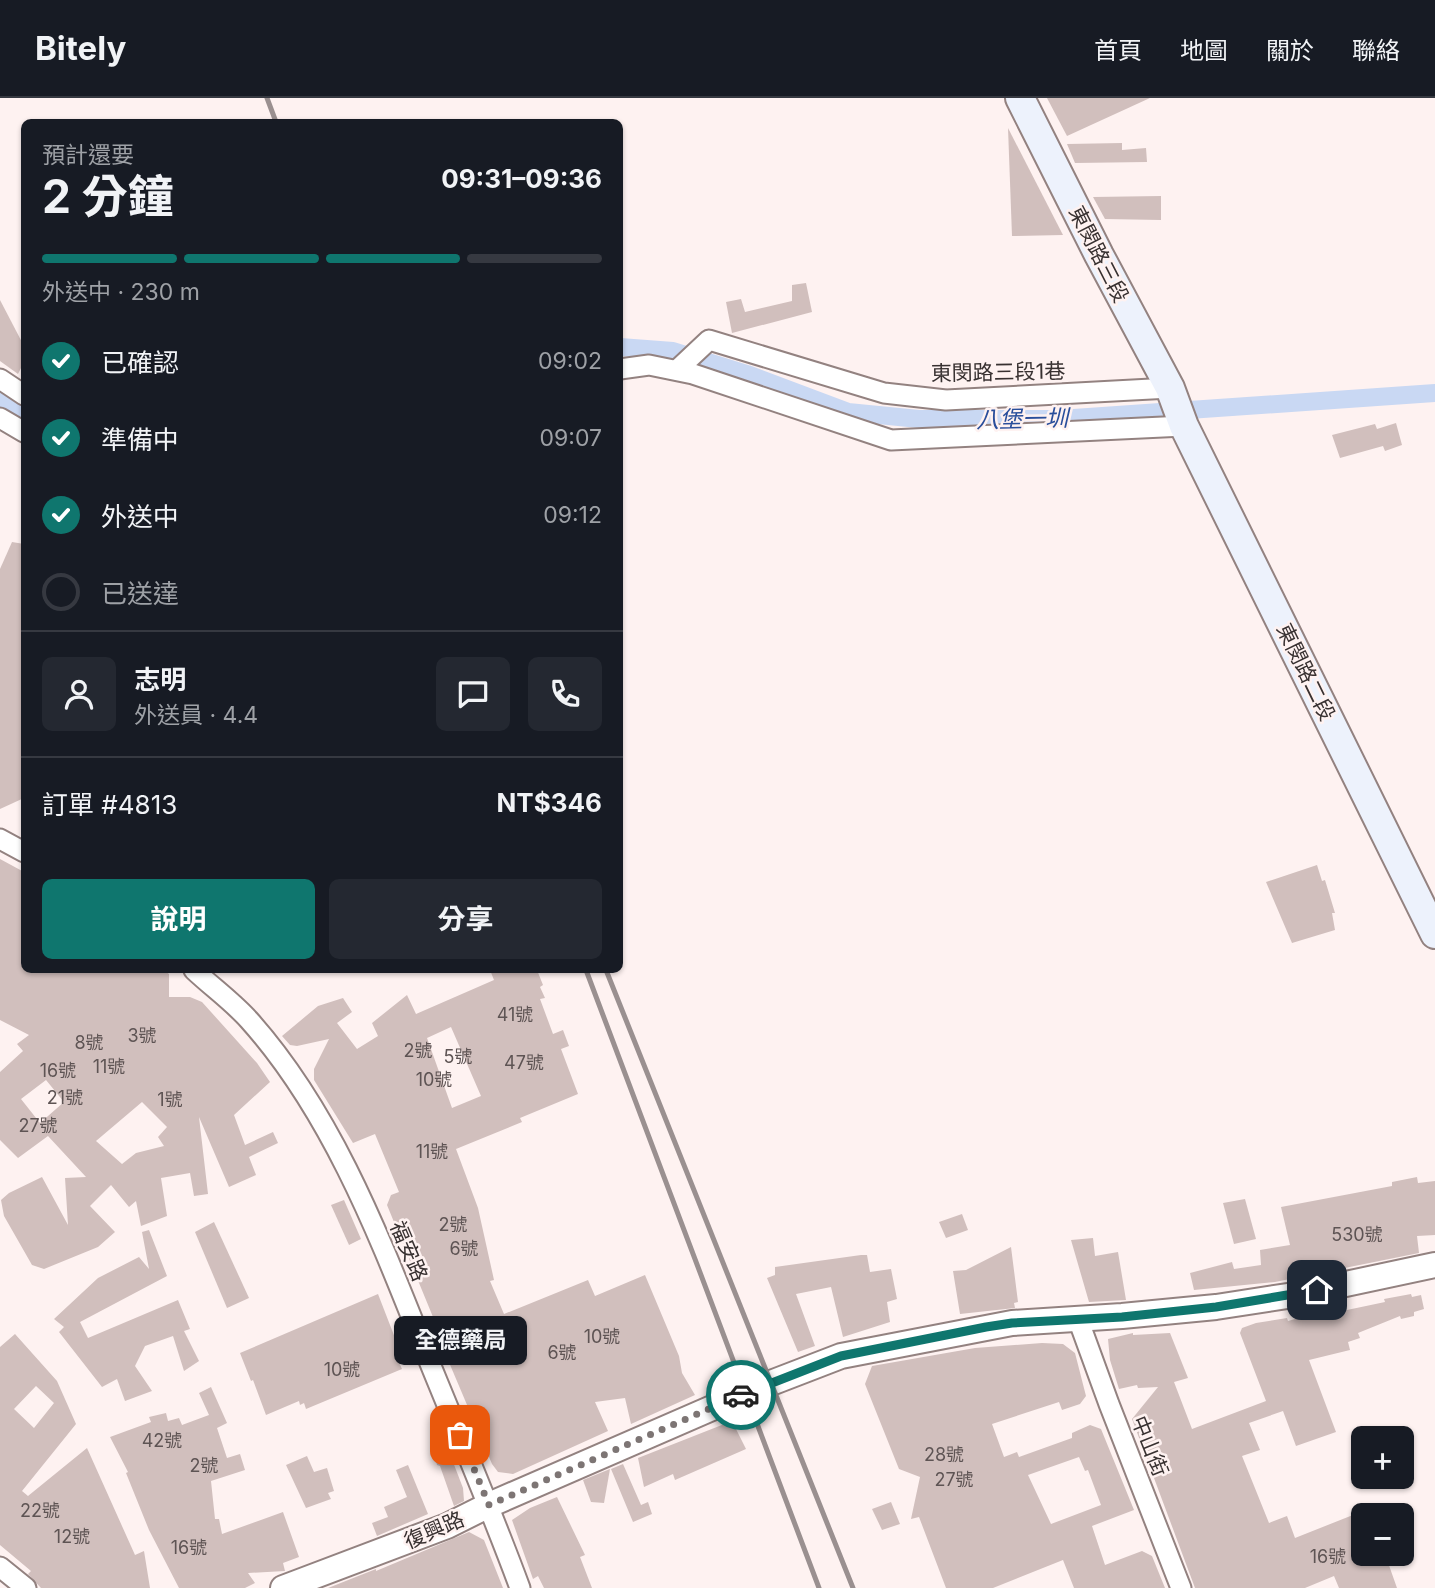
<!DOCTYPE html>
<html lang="zh-TW">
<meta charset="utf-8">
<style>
:root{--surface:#171b24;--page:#242831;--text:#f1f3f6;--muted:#9ea1a6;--line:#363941;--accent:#0f766e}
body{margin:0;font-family:Inter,"Noto Sans TC",sans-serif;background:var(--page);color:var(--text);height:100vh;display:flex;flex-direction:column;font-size:26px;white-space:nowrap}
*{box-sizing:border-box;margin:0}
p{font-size:23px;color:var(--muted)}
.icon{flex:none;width:38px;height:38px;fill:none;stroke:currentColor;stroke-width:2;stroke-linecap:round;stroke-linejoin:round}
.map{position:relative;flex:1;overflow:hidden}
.details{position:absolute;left:21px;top:21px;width:602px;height:854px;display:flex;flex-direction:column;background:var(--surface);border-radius:10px;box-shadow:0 2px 5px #0004}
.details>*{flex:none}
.controls{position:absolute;left:1351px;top:1328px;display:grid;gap:14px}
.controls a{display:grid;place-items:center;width:63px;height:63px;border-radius:10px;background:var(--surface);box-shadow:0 2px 5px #0004;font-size:35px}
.pin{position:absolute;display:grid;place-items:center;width:60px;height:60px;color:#fff;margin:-30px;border-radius:14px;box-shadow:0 4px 10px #0006}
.courier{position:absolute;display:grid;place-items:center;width:70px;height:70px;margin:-35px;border:5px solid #0f766e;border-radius:50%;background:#fff;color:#222;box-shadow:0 2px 9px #0007}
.bubble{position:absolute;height:49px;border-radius:10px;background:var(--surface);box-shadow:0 2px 5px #0004;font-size:23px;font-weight:700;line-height:49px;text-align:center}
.head em{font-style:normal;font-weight:700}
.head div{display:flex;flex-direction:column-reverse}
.head{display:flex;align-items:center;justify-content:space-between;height:119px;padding:0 21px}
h1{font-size:46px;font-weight:700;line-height:52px}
.bar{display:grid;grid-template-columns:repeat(4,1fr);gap:10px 7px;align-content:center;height:84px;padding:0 21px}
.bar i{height:9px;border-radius:5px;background:var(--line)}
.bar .current{background:var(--accent)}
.bar p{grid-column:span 4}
.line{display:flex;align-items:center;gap:18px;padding:0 21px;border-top:2px solid var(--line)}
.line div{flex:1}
.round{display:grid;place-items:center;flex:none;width:74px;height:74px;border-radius:10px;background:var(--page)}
ol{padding:0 21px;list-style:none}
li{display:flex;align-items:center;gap:21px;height:77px}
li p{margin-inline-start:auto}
li .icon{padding:7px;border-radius:50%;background:var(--accent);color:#fff;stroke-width:4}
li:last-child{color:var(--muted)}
li i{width:38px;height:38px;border:4px solid var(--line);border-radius:50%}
.cta{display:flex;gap:14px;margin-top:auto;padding:14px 21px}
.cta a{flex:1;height:80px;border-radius:10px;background:var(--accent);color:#fff;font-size:28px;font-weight:700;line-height:80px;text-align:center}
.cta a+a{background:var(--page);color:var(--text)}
header{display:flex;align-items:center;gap:42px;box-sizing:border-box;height:98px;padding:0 35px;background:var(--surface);border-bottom:2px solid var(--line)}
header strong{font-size:33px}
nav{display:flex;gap:38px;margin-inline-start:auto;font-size:24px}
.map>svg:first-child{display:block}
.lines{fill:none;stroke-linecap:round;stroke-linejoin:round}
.canal{stroke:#c9d8f3;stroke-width:18}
.building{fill:#d1bfbd;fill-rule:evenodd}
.minor-casing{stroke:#938280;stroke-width:23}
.tertiary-casing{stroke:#938280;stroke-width:28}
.secondary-casing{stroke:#938280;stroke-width:32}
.minor{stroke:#fff;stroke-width:19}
.tertiary{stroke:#fff;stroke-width:24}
.secondary{stroke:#edf2fc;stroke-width:28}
.rail{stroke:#9a9090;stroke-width:5}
.done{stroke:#7d7574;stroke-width:7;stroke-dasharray:0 12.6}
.route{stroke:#0f766e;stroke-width:9}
.labels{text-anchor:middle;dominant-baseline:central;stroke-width:5;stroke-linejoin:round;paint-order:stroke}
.number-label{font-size:18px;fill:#5e5454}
.street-label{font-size:21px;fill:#383131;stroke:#fef2f1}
.water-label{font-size:23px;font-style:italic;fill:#294e9b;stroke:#fef2f1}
</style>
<header>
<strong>Bitely</strong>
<nav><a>首頁</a><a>地圖</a><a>關於</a><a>聯絡</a></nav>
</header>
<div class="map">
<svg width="1435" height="1490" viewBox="0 0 1435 1490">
<rect width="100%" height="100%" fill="#fef2f1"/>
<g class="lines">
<g class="canal">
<polyline points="620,249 673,253 747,276 848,314 919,321 1059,321 1435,295"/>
<polyline points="0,300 24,315"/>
</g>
</g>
<g class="building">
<polygon points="1047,0 1150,0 1067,38"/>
<polygon points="1008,30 1063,137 1012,138"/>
<polygon points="1122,45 1122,52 1146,50 1147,64 1075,65 1067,46"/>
<polygon points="1161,98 1161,122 1105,121 1093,99"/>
<polygon points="806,185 812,214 732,235 726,204 741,201 745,214 792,203 792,187"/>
<polygon points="0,202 24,248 24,264 18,276 0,263"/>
<polygon points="1396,325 1402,347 1385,353 1383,348 1340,360 1332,337 1375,326 1377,331"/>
<polygon points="12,444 24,446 24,700 0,711 0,471"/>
<path d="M 0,761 L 24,774 L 24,872 L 164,872 L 169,876 L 169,899 L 190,899 L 202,904 L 257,965 L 270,984 L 234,1017 L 245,1047 L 273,1034 L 278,1045 L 249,1059 L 256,1077 L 229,1089 L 199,1019 L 208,1096 L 194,1098 L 190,1075 L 161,1080 L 167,1118 L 141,1128 L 136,1103 L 129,1109 L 111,1087 L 90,1108 L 115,1134 L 98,1149 L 44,1171 L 32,1167 L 4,1118 L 1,1102 L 9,1095 L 42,1079 L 68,1127 L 65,1080 L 86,1079 L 48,1038 L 18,1060 L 0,1042 L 0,974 L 23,953 L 17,946 L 29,937 L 0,922 ZM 46,982 L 64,1004 L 40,1025 L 21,1001 ZM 142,1004 L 167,1029 L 158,1039 L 164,1048 L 136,1055 L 122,1066 L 96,1043 Z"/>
<polygon points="1317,767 1322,783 1325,782 1335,815 1332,815 1335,832 1292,845 1266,784"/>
<path d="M 490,872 L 537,872 L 543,887 L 540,889 L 545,900 L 540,901 L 553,936 L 563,932 L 569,948 L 561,951 L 578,996 L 520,1020 L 522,1024 L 456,1051 L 478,1110 L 494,1182 L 490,1183 L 504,1216 L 588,1182 L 595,1198 L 645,1177 L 679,1258 L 682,1275 L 695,1297 L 631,1326 L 625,1300 L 595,1304 L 608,1333 L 513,1376 L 498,1374 L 492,1366 L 440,1243 L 492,1222 L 433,1219 L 387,1107 L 391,1097 L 399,1094 L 375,1036 L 353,1045 L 314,982 L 314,971 L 329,941 L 297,948 L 290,947 L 282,938 L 318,908 L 343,900 L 352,914 L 337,925 L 357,951 L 378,938 L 372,925 L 407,897 L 416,916 L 494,882 ZM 451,929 L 481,998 L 452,1010 L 427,940 Z"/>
<polygon points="1417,1079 1418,1085 1435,1083 1435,1137 1417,1138 1419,1155 1275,1184 1194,1192 1190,1175 1232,1164 1234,1171 1261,1167 1260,1152 1290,1147 1281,1109 1392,1088 1392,1084"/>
<polygon points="1245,1101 1256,1141 1234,1146 1223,1105"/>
<polygon points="344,1102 361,1141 349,1147 331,1107"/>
<polygon points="962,1116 968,1132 946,1140 939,1124"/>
<polygon points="214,1124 249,1200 227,1210 195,1134"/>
<polygon points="149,1132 167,1178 80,1224 88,1240 178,1202 190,1231 184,1233 199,1263 184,1273 173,1238 145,1248 135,1268 152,1293 125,1303 117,1281 102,1289 59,1234 64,1229 54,1221 98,1180 139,1159 149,1171 142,1134"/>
<polygon points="1093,1140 1095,1158 1118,1154 1126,1202 1089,1204 1071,1142"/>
<polygon points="1011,1149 1018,1204 1014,1205 1015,1210 960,1216 953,1173 966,1172"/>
<polygon points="861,1157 867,1157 870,1174 891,1171 897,1201 887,1204 890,1224 843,1239 831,1189 796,1196 815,1248 798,1254 767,1180 775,1177 775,1169"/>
<polygon points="378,1196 402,1258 397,1260 402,1271 306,1311 304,1305 300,1307 299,1303 266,1317 253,1282 251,1283 240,1255"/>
<polygon points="1411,1196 1412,1199 1421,1197 1424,1211 1414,1214 1414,1218 1401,1221 1400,1218 1358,1235 1360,1240 1348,1244 1350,1252 1309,1262 1336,1334 1296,1348 1283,1313 1249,1325 1260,1352 1242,1358 1269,1425 1287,1418 1295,1440 1363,1413 1363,1456 1385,1456 1397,1490 1339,1490 1334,1478 1305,1490 1195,1490 1132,1321 1158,1289 1138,1290 1137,1287 1119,1291 1110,1262 1108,1241 1133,1235 1133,1237 1170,1235 1188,1280 1174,1284 1192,1331 1266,1303 1240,1235 1242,1230 1256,1225 1287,1220 1288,1223 1327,1212 1328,1216 1385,1204 1384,1201"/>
<path d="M 15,1236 L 57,1283 L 76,1326 L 22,1393 L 28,1398 L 87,1350 L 135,1457 L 144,1453 L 150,1490 L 41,1490 L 28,1476 L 31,1473 L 0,1447 L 0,1249 ZM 36,1288 L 54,1305 L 34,1330 L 14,1311 Z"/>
<path d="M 1042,1245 L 1063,1246 L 1075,1255 L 1086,1298 L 1080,1306 L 1062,1312 L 1059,1304 L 992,1326 L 1004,1359 L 1017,1354 L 1019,1359 L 1072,1340 L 1072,1335 L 1090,1327 L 1101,1331 L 1134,1412 L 1092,1428 L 1105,1467 L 1142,1453 L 1152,1458 L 1165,1490 L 1074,1490 L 1063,1462 L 993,1490 L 946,1490 L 919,1419 L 911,1421 L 920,1379 L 899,1371 L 865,1286 L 872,1268 L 975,1250 ZM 1079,1359 L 1085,1373 L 1088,1372 L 1101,1407 L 1051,1426 L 1028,1377 Z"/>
<polygon points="211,1289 227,1325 217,1330 227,1360 240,1356 245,1372 211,1383 215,1421 219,1421 222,1436 283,1414 299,1459 283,1465 285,1473 248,1475 255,1485 245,1490 179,1490 149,1432 126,1375 128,1374 110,1339 151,1324 149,1319 166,1315 168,1323 179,1320 182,1327 209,1317 199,1295"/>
<polygon points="732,1323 746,1351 675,1382 673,1376 644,1389 638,1360"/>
<polygon points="433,1350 448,1351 463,1390 464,1403 454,1408 440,1368 437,1367"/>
<polygon points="307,1358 314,1374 327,1370 334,1393 328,1395 331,1401 306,1410 286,1367"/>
<polygon points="623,1366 641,1407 648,1404 652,1416 633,1424 611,1371"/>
<polygon points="408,1367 428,1416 377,1438 372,1425 388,1419 384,1409 407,1399 396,1372"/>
<polygon points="610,1371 604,1405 591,1404 583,1382"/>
<polygon points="557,1399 585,1457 580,1459 592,1490 544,1490 538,1478 533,1481 512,1422 530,1410"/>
<polygon points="891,1404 900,1426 882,1432 872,1411"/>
<polygon points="469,1434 484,1442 503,1490 328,1490 376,1471 376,1473"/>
</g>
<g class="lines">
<g class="minor-casing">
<g id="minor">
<polyline points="620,271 649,267 693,276 891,342 1184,328"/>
<polyline points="677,272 709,242 884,295 946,302 1170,290"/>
<polyline points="0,281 24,297"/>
<polyline points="0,320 24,334"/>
<polyline points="0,741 24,754"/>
<path d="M 194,872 C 212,889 233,904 249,922 C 335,1018 382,1146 429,1263 C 460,1339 492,1414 520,1490"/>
<polyline points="1078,1221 1109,1306 1181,1490"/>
<polyline points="0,1469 26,1490"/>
</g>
</g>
<g class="tertiary-casing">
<polyline id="tertiary" points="283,1490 447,1428 489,1407 758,1290 841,1258 1012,1225 1122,1218 1216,1209 1294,1197 1435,1167"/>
</g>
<g class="secondary-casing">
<polyline id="secondary" points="1020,0 1099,157 1170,290 1184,328 1435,836"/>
</g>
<use href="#minor" class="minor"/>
<use href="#tertiary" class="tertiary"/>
<use href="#secondary" class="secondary"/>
<g class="rail">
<polyline points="267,0 276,24"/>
<polyline points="586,872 819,1490"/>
<polyline points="606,872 853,1490"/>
</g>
</g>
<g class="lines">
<polyline class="done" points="460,1337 489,1407 741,1297"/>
<polyline class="route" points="741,1297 841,1258 986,1229 1012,1225 1122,1219 1216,1209 1317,1192"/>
</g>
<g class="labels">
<g class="number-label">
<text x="515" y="916">41號</text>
<text x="142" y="937">3號</text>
<text x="89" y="944">8號</text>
<text x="418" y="952">2號</text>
<text x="458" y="958">5號</text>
<text x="524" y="964">47號</text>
<text x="109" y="968">11號</text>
<text x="58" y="972">16號</text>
<text x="434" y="981">10號</text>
<text x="65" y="999">21號</text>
<text x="170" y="1001">1號</text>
<text x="38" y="1027">27號</text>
<text x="432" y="1053">11號</text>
<text x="453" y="1126">2號</text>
<text x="1357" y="1136">530號</text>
<text x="464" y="1150">6號</text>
<text x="602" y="1238">10號</text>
<text x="562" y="1254">6號</text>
<text x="342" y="1271">10號</text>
<text x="162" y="1342">42號</text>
<text x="944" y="1356">28號</text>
<text x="204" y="1367">2號</text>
<text x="954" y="1381">27號</text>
<text x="40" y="1412">22號</text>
<text x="72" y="1438">12號</text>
<text x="189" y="1449">16號</text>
<text x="1328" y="1458">16號</text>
</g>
<g class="street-label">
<text transform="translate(1099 156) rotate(63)">東閔路三段</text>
<text transform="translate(998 274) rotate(-1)">東閔路三段1巷</text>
<text transform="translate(1306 574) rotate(64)">東閔路二段</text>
<text transform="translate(409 1153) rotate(67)">福安路</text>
<text transform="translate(1150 1348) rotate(68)">中山街</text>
<text transform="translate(434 1432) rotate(-23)">復興路</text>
</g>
<g class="water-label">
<text transform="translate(1022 321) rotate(-1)">八堡一圳</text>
</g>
</g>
</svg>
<div class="controls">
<a>+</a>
<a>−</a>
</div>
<div class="pin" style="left:460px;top:1337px;background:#ea580c"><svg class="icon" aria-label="bag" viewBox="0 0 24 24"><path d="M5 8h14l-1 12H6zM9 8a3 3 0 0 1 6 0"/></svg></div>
<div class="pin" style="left:1317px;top:1192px;background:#1f2937"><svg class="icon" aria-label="home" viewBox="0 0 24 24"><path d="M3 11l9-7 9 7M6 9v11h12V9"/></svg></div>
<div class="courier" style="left:741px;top:1297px"><svg class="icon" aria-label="car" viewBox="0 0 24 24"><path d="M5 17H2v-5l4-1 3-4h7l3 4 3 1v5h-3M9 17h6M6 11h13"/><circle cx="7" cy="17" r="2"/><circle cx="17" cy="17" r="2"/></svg></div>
<div class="bubble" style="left:394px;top:1218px;width:133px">全德藥局</div>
<section class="details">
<div class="head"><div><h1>2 分鐘</h1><p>預計還要</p></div><em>09:31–09:36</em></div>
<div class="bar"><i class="current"></i><i class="current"></i><i class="current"></i><i></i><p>外送中 · 230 m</p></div>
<ol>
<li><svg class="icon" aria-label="check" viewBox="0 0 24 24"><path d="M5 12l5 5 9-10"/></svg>已確認<p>09:02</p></li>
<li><svg class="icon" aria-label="check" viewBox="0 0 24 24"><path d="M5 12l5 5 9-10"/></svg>準備中<p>09:07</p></li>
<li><svg class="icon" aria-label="check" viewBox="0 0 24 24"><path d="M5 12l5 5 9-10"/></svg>外送中<p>09:12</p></li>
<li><i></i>已送達</li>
</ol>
<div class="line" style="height:126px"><a class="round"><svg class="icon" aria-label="person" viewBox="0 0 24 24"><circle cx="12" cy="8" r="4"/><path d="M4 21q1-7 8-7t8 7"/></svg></a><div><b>志明</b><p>外送員 · 4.4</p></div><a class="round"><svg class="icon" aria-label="chat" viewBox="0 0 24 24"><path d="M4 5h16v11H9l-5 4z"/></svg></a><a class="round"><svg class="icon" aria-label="phone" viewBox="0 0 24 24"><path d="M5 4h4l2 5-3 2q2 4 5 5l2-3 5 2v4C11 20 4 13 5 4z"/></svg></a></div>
<div class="line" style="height:91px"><div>訂單 #4813</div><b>NT$346</b></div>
<div class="cta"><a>說明</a><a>分享</a></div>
</section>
</div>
